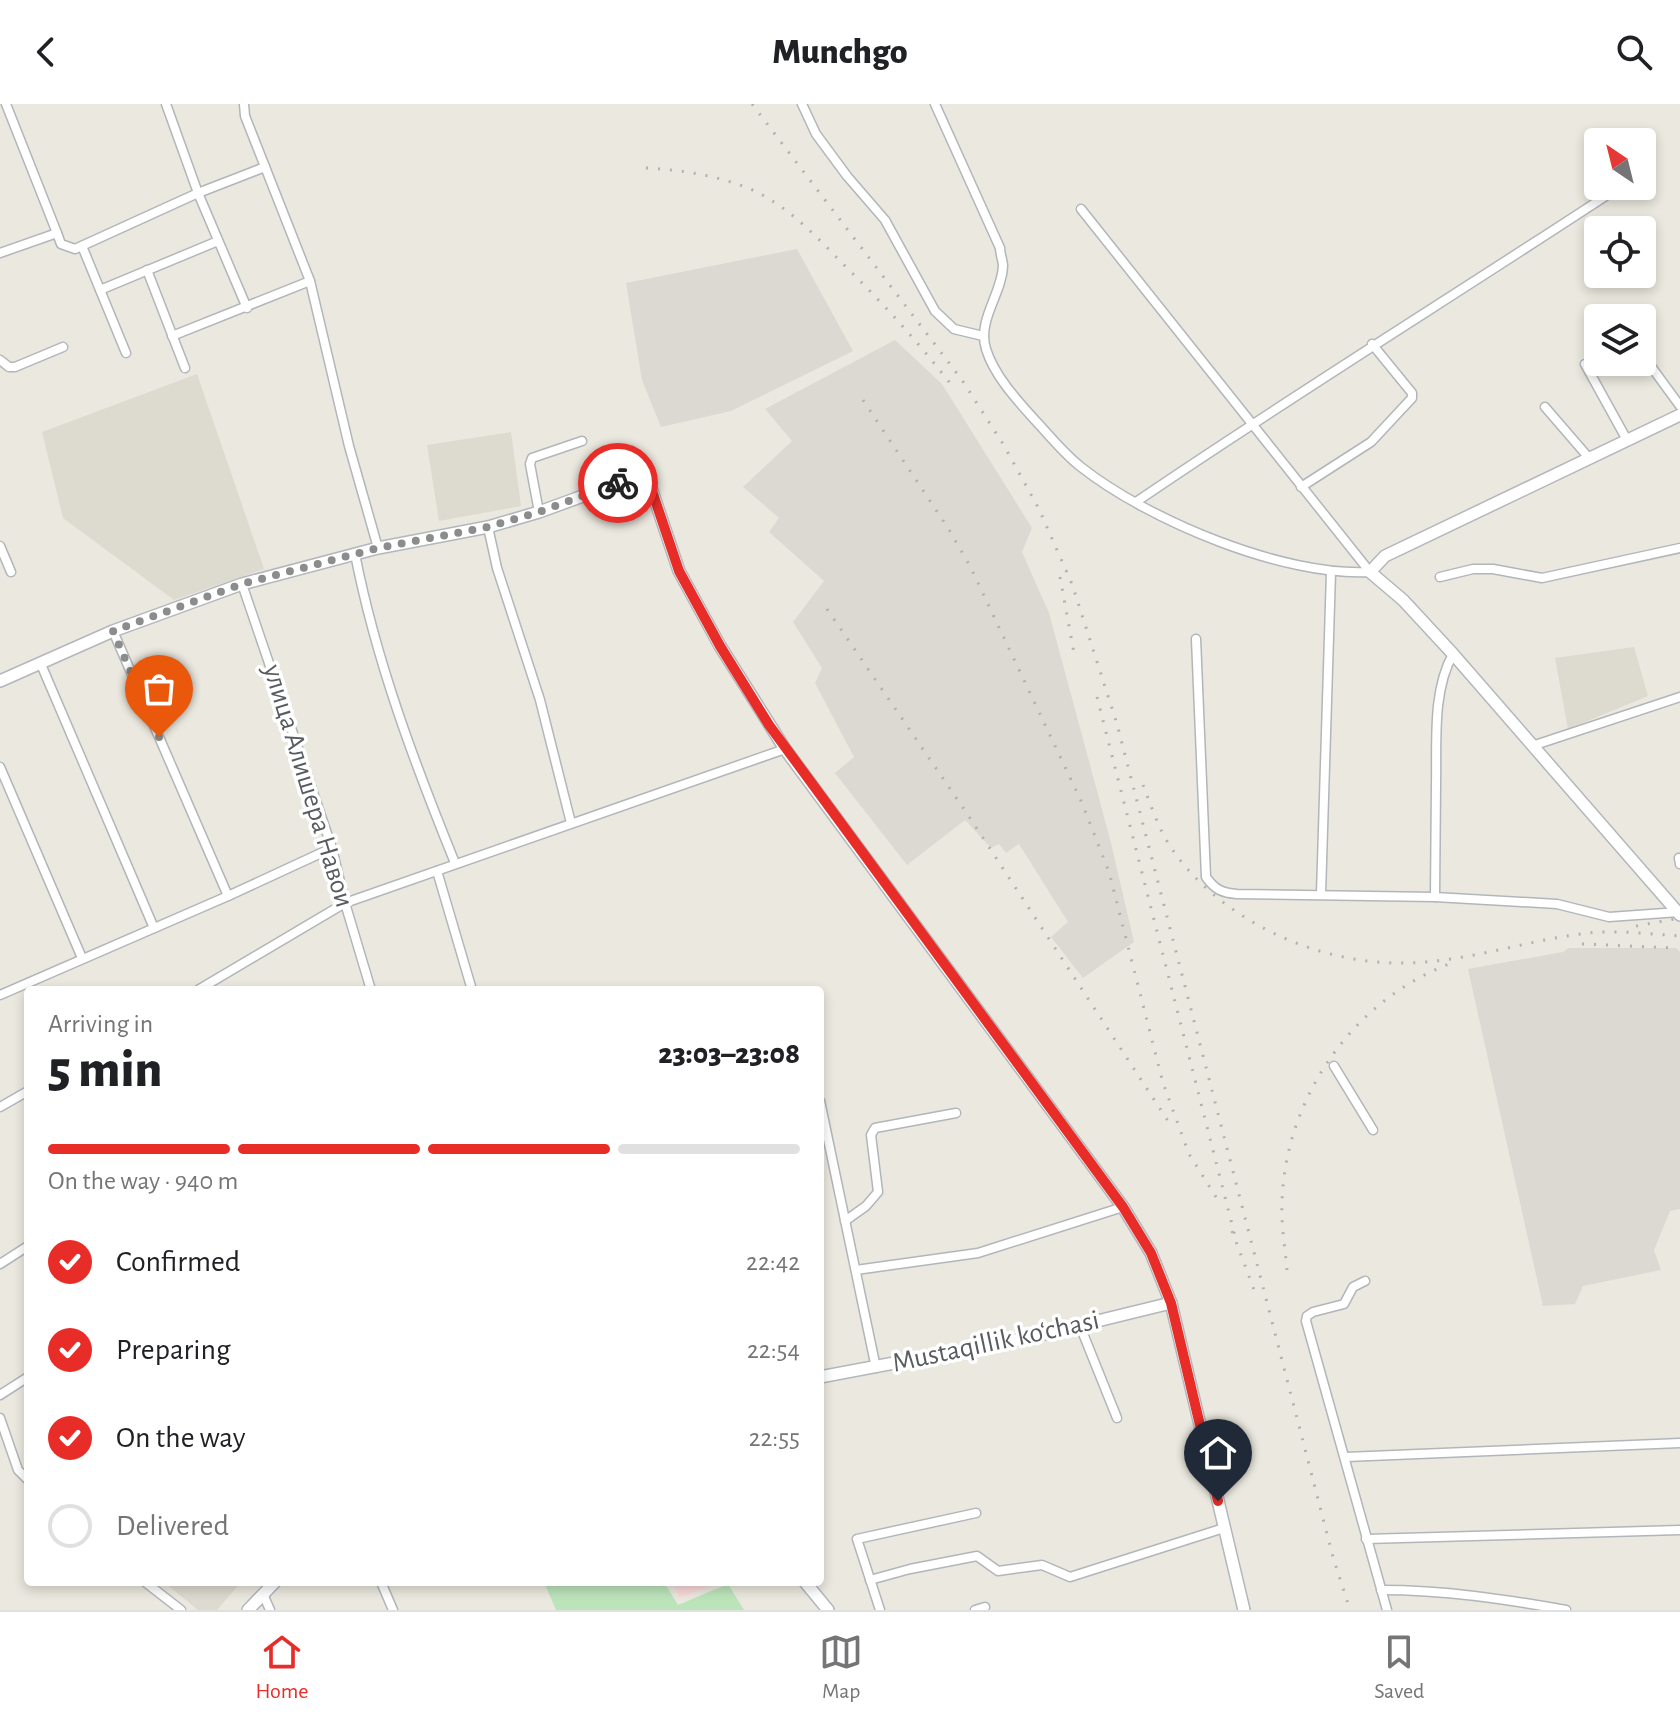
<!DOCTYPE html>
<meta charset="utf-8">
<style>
:root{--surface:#fff;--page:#f6f6f6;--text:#202124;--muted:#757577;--line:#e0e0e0;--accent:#e82d28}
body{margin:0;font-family:"Alegreya Sans",sans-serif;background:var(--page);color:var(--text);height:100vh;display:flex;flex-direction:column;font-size:30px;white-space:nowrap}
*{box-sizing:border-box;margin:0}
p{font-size:26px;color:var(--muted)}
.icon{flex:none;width:44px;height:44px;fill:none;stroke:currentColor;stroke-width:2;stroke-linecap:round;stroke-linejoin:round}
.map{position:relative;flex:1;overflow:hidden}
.sheet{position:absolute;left:24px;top:882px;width:800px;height:600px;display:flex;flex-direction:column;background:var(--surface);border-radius:8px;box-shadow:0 4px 12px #0003}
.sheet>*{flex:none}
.needle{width:52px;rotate:325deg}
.tools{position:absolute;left:1584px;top:24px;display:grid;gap:16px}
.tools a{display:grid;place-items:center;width:72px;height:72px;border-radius:8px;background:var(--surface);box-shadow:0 4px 12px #0003;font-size:40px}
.pin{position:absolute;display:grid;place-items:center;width:68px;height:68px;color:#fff;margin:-82px -34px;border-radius:50% 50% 50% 0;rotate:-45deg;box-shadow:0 0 8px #0007}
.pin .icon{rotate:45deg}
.courier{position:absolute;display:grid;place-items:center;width:80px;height:80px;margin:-40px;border:6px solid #e82d28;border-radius:50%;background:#fff;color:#222;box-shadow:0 2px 10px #0007}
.head em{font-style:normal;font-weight:800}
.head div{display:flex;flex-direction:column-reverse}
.head{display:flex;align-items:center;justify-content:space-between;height:136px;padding:0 24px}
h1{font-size:52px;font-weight:800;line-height:60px}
.bar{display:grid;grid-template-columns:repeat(4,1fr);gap:12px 8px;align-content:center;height:96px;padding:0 24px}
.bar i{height:10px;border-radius:6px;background:var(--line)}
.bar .current{background:var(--accent)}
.bar p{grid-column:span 4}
ol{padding:0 24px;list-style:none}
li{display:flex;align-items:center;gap:24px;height:88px}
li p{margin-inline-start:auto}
li .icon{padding:8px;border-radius:50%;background:var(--accent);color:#fff;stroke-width:4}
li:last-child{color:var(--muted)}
li i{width:44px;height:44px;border:4px solid var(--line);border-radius:50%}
header{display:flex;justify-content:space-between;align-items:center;height:104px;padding:0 24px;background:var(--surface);font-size:36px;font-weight:800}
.menu{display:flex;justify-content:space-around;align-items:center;height:112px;border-top:2px solid var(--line);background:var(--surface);font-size:22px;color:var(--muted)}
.menu a{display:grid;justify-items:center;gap:4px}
.menu .current{color:var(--accent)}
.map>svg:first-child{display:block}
.industrial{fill:#dcd9d3}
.education{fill:#dddad0}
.medical{fill:#fadad9}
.green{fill:#bce4ba}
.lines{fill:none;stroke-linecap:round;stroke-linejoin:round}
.street-casing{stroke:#b2b6ba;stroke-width:11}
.secondary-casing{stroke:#b3b7bc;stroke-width:14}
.street{stroke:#fff;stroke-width:8}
.secondary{stroke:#fff;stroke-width:11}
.rail{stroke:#b0b1b1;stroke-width:3;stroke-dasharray:2 10;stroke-linecap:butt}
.done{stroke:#8b8d8c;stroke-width:8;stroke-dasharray:0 14.4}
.route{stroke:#e82d28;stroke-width:10}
.labels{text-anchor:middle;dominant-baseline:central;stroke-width:7;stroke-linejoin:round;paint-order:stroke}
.street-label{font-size:28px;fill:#585c60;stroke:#fff}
</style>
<header><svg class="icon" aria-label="back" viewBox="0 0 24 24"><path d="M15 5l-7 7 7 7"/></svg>Munchgo<svg class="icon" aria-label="search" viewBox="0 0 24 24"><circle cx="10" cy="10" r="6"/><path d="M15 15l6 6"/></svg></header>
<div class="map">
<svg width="1680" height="1506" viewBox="0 0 1680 1506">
<rect width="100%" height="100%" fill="#ebe8df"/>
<g class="industrial">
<polygon points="797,145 853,247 731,307 661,323 642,276 626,179"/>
<polygon points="895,236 942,280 1032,424 1022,448 1049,509 1110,735 1134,838 1083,874 1051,833 1068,818 1019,740 1006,749 999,740 991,744 965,716 907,761 835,669 854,653 815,579 822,564 793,518 824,477 769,428 779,414 743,383 792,337 765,305"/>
<polygon points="1569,844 1676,844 1680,848 1680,1105 1670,1107 1654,1146 1661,1166 1583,1182 1575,1200 1543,1202 1468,865 1563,848"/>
</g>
<g class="education">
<polygon points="197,270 264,465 174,496 63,414 42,328"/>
<polygon points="511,328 521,402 439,417 427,341"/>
<polygon points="1634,543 1648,592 1568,625 1555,554"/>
<polygon points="164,1478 241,1478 217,1506 198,1506"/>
</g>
<polygon class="medical" points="672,1478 720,1478 680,1494"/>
<polygon class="green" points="544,1478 664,1478 678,1501 728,1480 744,1506 556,1506"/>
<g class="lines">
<g class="street-casing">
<g id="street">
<polyline points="6,0 57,129"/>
<polyline points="166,0 198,89 247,204"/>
<polyline points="244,0 245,12 310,177 349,342 378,444"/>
<polyline points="802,0 816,30 847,72 885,116 935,207 954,225 983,232"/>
<path d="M 935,0 L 1000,144 C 1000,150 1003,157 1003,162 C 1002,190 977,216 986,245 C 994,271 1016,295 1034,315 C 1049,331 1064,350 1081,363 C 1148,416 1284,473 1370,468"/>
<polyline points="1642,68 1649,64"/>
<polyline points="1081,105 1370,468"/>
<polyline points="82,142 126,249"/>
<polyline points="0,149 57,129 61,140 75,145 198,89 265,63"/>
<polyline points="147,166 185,264"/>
<polyline points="100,186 218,137"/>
<polyline points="172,232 310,177"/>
<polyline points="1642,250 1680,302"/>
<polyline points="0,256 9,263 15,263 63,243"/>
<polyline points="1585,260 1627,336"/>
<polyline points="1545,303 1589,354"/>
<polyline points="1301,383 1371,338 1412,294 1412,289 1372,240"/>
<path d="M 1136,398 C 1296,289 1460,188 1621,82"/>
<polyline points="539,408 530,360 532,354 582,337"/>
<polyline points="488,423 497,464 540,596 571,719"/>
<polyline points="0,442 11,468"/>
<path d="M 355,450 C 376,557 414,658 455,759"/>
<polyline points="1440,473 1473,465 1493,465 1542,474 1680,444"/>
<polyline points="242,480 332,744 345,799 371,886"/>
<polyline points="113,527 228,792"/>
<path d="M 1196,535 L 1206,773 C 1215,786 1223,789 1237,790 L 1435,793 L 1557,800 L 1609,813 L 1679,808"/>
<polyline points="40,558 154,824"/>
<polyline points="1532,642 1680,593"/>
<polyline points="0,663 82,854"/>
<polyline points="1679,754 1680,760"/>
<polyline points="437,767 472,886"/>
<polyline points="1321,790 1331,468"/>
<path d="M 1435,793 C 1435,755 1436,718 1436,680 C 1437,639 1432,587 1453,550"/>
<polyline points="198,886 345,799 785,645"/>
<polyline points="0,891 228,792 332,744"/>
<polyline points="1334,962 1373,1026"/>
<polyline points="820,997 876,1264"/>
<polyline points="0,1003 28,987"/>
<polyline points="845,1117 866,1102 878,1088 871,1031 875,1024 956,1009"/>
<polyline points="0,1160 28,1142"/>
<polyline points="856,1166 978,1149 1123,1103"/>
<polyline points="1365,1177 1353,1183 1344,1200 1313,1208 1307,1212 1306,1217 1387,1506"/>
<polyline points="1080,1222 1117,1314"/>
<polyline points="0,1291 28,1273"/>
<polyline points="0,1314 18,1366 28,1376"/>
<polyline points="1346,1353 1680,1339"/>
<polyline points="1366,1435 1680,1426"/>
<polyline points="870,1476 910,1465 977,1452 998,1467 1042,1461 1070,1473 1224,1424"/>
<polyline points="145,1478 181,1506"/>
<polyline points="381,1478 393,1506"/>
<path d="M 1381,1486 C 1444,1486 1504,1495 1566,1506"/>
<polyline points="263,1490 270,1506"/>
<polyline points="880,1506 857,1435 976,1409"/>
<polyline points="975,1506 985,1503"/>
</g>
</g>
<g class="secondary-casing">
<g id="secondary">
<polyline points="1680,311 1385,452 1370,468 1403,496 1453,550 1680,811"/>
<polyline points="0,577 113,527 242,480 378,444 488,423 539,408 646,369 679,467 720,542 785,645 1123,1103 1151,1149 1171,1199 1244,1506"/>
<polyline points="820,1273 1032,1233 1171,1199"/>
<polyline points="805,1478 828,1506"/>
<polyline points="248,1506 275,1478"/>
</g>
</g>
<use href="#street" class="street"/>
<use href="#secondary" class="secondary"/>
<g class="rail">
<polyline points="752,0 962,276 1003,340 1039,405 1072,480 1117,620 1333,1453 1350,1506"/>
<path d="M 646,64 C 681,66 715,71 748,84 C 786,100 815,131 843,160 C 883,199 919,239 953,283"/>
<polyline points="863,296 948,424 970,462 1082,699 1109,768 1163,979 1189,1050 1221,1101"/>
<polyline points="1060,473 1074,549"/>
<polyline points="827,505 968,711 1170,1020"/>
<polyline points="1097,593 1236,1136"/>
<path d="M 1143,681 C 1151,701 1158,724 1170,742 C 1218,815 1316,860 1402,859 C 1465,859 1526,836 1588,829 C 1618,826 1650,830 1680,832"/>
<polyline points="1636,822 1680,814"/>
<polyline points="1582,840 1675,844"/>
<polyline points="1232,1127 1256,1191"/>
<path d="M 1287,1166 C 1285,1144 1281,1121 1282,1098 C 1285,995 1352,897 1449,860"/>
</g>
</g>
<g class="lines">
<polyline class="done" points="159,633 113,527 242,480 378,444 488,423 539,408 618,379"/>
<polyline class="route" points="618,379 646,369 679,467 720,542 769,621 1123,1103 1151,1149 1171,1199 1218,1397"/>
</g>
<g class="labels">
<g class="street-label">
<text transform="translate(308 682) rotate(73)">улица Алишера Навои</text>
<text transform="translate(996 1238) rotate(-12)">Mustaqillik ko‘chasi</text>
</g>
</g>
</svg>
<div class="tools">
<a><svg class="needle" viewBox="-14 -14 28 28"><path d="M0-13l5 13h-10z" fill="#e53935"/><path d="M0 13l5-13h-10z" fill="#757577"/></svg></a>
<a><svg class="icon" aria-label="locate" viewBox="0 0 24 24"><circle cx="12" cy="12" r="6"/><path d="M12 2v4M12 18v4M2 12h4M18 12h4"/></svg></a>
<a><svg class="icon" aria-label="layers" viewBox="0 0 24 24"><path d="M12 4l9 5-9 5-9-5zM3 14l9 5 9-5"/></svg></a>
</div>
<div class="pin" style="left:159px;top:633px;background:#ea580c"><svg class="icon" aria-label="bag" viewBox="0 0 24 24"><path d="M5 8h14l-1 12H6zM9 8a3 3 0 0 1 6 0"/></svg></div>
<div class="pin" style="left:1218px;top:1397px;background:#1f2937"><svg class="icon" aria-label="home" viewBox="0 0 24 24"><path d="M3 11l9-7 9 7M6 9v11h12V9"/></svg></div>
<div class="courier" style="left:618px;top:379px"><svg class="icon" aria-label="bike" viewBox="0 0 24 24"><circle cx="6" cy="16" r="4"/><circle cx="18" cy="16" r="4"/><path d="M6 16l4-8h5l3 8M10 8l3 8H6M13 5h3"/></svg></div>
<section class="sheet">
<div class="head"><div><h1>5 min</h1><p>Arriving in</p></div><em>23:03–23:08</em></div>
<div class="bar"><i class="current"></i><i class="current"></i><i class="current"></i><i></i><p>On the way · 940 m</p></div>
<ol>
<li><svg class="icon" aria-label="check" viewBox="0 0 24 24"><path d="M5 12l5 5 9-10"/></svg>Confirmed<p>22:42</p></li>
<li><svg class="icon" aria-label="check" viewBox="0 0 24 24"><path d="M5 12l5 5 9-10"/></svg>Preparing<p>22:54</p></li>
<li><svg class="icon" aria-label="check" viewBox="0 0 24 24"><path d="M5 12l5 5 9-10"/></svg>On the way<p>22:55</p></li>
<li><i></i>Delivered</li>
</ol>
</section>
</div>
<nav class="menu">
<a class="current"><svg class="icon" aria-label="home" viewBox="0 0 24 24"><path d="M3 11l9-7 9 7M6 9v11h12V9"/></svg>Home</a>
<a><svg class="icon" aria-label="map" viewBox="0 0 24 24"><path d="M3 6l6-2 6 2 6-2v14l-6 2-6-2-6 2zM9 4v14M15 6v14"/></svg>Map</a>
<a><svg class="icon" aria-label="saved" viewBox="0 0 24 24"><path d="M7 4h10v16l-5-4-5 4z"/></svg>Saved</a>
</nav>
